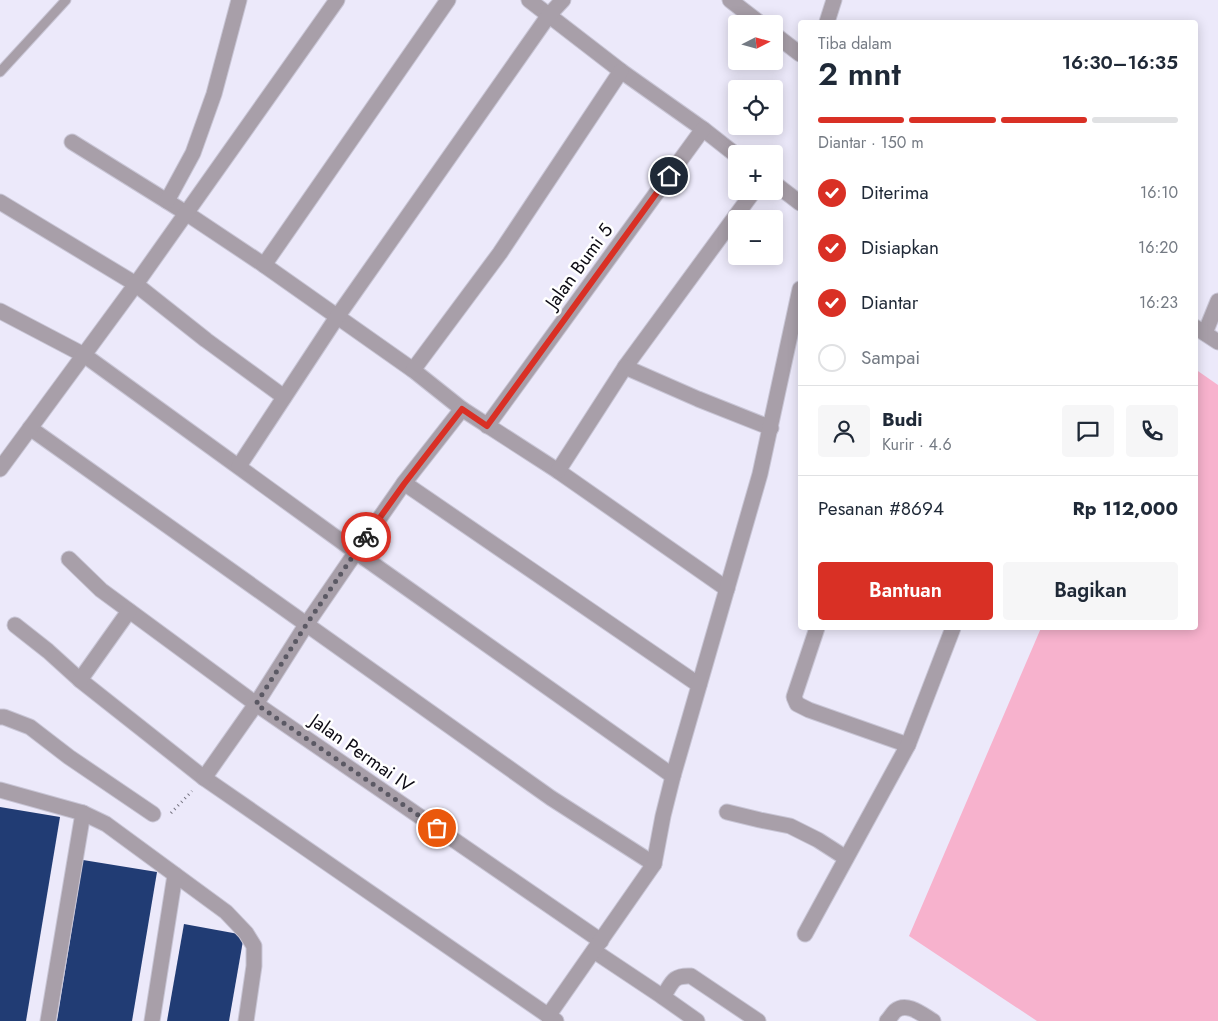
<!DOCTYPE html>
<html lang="id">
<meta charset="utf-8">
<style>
:root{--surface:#fff;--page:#f6f6f7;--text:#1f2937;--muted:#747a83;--line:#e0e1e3;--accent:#d93025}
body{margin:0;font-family:Jost,sans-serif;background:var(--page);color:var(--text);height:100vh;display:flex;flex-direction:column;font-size:19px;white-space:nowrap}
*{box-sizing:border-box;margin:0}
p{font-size:16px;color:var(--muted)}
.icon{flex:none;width:28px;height:28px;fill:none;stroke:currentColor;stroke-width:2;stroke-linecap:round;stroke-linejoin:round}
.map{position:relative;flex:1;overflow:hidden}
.side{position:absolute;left:798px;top:20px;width:400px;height:610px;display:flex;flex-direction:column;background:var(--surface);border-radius:5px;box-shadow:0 2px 12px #0003}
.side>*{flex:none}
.needle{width:32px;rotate:84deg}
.tools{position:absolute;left:728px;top:15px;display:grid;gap:10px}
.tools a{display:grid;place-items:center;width:55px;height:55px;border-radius:5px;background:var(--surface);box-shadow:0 2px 12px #0003;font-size:25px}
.pin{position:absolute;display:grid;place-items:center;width:42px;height:42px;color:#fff;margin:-21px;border:2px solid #fff;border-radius:50%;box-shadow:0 1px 5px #0007}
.courier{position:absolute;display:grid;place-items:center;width:50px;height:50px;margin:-25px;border:4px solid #d93025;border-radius:50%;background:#fff;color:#222;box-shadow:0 1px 6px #0007}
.overview em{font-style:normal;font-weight:600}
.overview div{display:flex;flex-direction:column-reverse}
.overview{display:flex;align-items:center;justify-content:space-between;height:85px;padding:0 20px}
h1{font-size:32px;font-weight:600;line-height:38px}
.bar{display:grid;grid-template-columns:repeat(4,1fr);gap:8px 5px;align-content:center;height:60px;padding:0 20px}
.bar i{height:6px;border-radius:4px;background:var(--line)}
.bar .active{background:var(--accent)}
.bar p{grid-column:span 4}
.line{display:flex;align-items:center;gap:12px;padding:0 20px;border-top:1px solid var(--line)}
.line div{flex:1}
.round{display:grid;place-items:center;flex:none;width:52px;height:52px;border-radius:5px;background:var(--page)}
ol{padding:0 20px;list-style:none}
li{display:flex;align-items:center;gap:15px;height:55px}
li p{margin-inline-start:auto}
li .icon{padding:5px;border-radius:50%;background:var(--accent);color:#fff;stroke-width:4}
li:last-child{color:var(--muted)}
li i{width:28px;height:28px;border:2px solid var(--line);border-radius:50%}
.action{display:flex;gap:10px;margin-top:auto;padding:10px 20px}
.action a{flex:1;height:58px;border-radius:5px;background:var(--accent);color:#fff;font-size:20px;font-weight:600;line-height:58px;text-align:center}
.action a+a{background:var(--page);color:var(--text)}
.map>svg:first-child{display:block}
.green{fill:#f7b2cd}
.building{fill:#213c74}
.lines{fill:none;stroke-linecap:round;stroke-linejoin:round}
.service-casing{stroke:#c8c5d5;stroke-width:11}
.minor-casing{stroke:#c8c5d5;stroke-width:17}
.tertiary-casing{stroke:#c8c5d5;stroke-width:17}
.path{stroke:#767481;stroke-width:3;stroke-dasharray:1 4;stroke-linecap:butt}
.service{stroke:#a89fa9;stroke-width:9}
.minor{stroke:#a89fa9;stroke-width:15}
.tertiary{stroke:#a89fa9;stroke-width:15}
.done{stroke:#5b5964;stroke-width:5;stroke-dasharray:0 9}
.route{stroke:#d93025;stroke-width:6}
.labels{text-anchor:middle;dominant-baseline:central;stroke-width:5;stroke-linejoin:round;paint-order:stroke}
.street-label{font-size:19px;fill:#0d0b14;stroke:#fff}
</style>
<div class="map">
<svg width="1218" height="1021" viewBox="0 0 1218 1021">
<rect width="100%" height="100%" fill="#ece9fa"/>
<polygon class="green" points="1195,369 1218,385 1218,1021 1037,1021 909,936 1041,628 1195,628"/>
<g class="building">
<polygon points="0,807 60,817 26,1021 0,1021"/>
<polygon points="83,860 157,872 132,1021 57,1021"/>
<polygon points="184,924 244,935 229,1021 167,1021"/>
</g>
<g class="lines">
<g class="service-casing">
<polyline id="service" points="0,72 66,0"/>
</g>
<g class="minor-casing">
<g id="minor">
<polyline points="529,0 621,71 703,129 736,155"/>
<polyline points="827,22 834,0"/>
<polyline points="72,142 186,213 264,265 413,370 462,409 558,471 727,589"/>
<polyline points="774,183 800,203"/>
<polyline points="167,201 193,153 214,94 239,0"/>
<polyline points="0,202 134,283 206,340 284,397"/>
<polyline points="264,265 448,0"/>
<polyline points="0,311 84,355 356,552 673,776"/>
<polyline points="1205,333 1218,301"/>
<polyline points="625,367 754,191"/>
<polyline points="413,370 500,253 621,71"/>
<polyline points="487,426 703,129"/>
<polyline points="30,428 551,798 654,864"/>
<polyline points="239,466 337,317 549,15 563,0"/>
<polyline points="0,469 136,284 337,0"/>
<polyline points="558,471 625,367 698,399 771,428"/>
<polyline points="404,483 699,685"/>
<polyline points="69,559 101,590 256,704 601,941"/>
<polyline points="15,625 48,651 80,680 204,778 556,1021"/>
<polyline points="817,628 794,697 797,704 809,710 908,745"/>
<polyline points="80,680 129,611"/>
<polyline points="0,717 4,717 30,727 69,757 153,814"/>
<polyline points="204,778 256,704 306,625 356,552 404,483 462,409"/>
<polyline points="0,790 83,813 106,824 226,912 246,933 254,946 254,966 246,1021"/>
<polyline points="727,812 760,820 790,826 818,840 846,858"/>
<polyline points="805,934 908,745 953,628"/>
<polyline points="594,951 663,997"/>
<polyline points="548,1016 654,864 663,816 673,776 760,474 800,289"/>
<polyline points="48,1021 83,813"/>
<polyline points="152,1021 175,875"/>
<path d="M 697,1021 L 663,997 C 672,983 672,975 691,976 L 758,1021"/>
<path d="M 887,1021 C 890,1018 892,1014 895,1011 C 907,1001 923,1015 933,1021"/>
</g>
</g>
<g class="tertiary-casing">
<g id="tertiary">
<polyline points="730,0 761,24"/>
<polyline points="774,34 800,54"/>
<polyline points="1195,327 1218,342"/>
</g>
</g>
<polyline class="path" points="171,813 192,791"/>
<use href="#service" class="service"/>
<use href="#minor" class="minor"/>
<use href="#tertiary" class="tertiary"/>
</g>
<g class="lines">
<polyline class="done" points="366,537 306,625 256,704 437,828"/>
<polyline class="route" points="366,537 404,484 462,409 487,426 669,176"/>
</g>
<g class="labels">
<g class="street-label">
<text transform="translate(579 266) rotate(-54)">Jalan Bumi 5</text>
<text transform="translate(362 753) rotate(35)">Jalan Permai IV</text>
</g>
</g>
</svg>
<div class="tools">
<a><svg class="needle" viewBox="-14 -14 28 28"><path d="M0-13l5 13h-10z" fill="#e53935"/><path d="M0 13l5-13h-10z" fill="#747a83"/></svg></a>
<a><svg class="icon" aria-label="locate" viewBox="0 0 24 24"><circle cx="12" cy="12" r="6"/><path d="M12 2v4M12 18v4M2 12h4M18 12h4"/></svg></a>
<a>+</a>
<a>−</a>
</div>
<div class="pin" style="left:437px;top:828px;background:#ea580c"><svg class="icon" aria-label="bag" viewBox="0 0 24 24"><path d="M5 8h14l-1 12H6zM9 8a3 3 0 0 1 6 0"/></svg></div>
<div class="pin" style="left:669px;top:176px;background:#1f2937"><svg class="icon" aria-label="home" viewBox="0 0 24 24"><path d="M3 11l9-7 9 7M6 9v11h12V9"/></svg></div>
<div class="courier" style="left:366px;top:537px"><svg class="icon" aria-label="bike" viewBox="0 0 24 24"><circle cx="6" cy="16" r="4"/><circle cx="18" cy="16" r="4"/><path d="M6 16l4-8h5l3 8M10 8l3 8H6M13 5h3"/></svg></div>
<section class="side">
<div class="overview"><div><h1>2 mnt</h1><p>Tiba dalam</p></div><em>16:30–16:35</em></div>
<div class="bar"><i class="active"></i><i class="active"></i><i class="active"></i><i></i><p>Diantar · 150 m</p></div>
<ol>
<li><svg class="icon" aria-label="check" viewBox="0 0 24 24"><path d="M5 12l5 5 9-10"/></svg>Diterima<p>16:10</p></li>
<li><svg class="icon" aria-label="check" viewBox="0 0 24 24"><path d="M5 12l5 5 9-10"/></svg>Disiapkan<p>16:20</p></li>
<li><svg class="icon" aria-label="check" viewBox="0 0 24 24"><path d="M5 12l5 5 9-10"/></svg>Diantar<p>16:23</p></li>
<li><i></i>Sampai</li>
</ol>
<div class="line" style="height:90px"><a class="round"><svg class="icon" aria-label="person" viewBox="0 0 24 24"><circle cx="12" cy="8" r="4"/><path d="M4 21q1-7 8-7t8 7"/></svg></a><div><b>Budi</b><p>Kurir · 4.6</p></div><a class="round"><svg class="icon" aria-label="chat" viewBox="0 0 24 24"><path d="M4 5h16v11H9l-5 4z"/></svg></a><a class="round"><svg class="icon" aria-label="phone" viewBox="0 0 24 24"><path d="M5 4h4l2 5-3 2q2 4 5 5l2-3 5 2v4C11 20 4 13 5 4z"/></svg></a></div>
<div class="line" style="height:65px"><div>Pesanan #8694</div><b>Rp 112,000</b></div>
<div class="action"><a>Bantuan</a><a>Bagikan</a></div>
</section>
</div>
